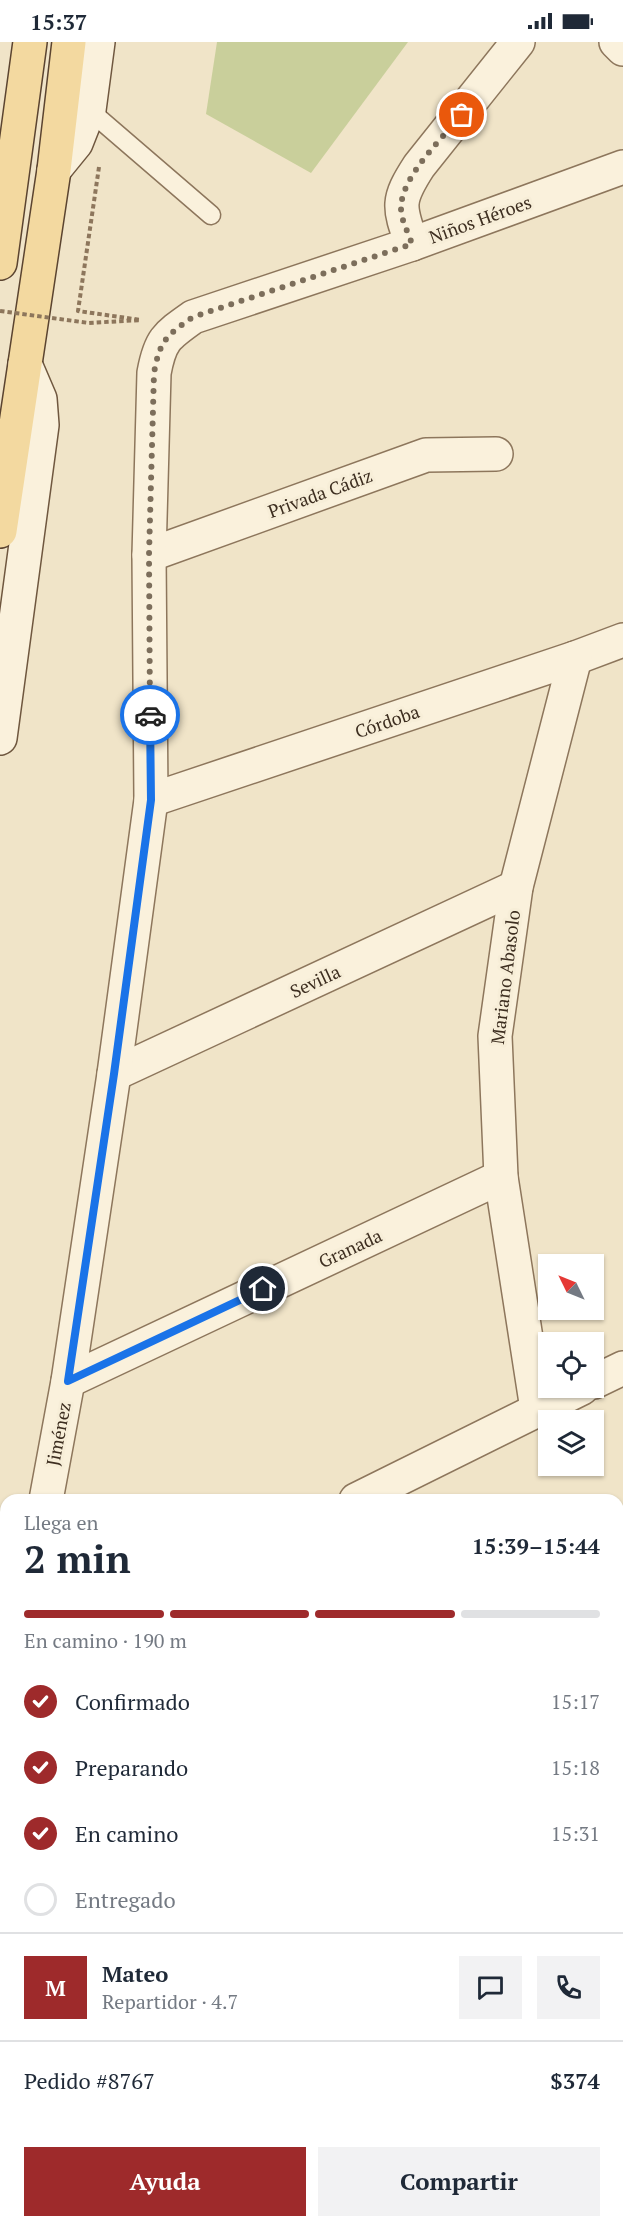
<!DOCTYPE html>
<html lang="es">
<meta charset="utf-8">
<style>
:root{--surface:#fff;--page:#f2f2f3;--text:#1f2937;--muted:#747a83;--line:#e0e1e3;--accent:#9e2a2b}
body{margin:0;font-family:"PT Serif",serif;background:var(--page);color:var(--text);height:100vh;display:flex;flex-direction:column;font-size:22px;white-space:nowrap}
*{box-sizing:border-box;margin:0}
p{font-size:20px;color:var(--muted)}
.icon{flex:none;width:33px;height:33px;fill:none;stroke:currentColor;stroke-width:2;stroke-linecap:round;stroke-linejoin:round}
.map{position:relative;flex:1;overflow:hidden}
.details{position:absolute;left:0px;top:1452px;width:624px;height:734px;display:flex;flex-direction:column;background:var(--surface);border-radius:18px 18px 0 0;box-shadow:0 2px 4px #0004}
.details>*{flex:none}
.needle{width:39px;rotate:313deg}
.controls{position:absolute;left:538px;top:1212px;display:grid;gap:12px}
.controls a{display:grid;place-items:center;width:66px;height:66px;border-radius:0px;background:var(--surface);box-shadow:0 2px 4px #0004;font-size:30px}
.pin{position:absolute;display:grid;place-items:center;width:51px;height:51px;color:#fff;margin:-26px;border:3px solid #fff;border-radius:50%;box-shadow:0 2px 6px #0007}
.courier{position:absolute;display:grid;place-items:center;width:60px;height:60px;margin:-30px;border:4px solid #1a73e8;border-radius:50%;background:#fff;color:#222;box-shadow:0 2px 8px #0007}
.overview em{font-style:normal;font-weight:600}
.overview div{display:flex;flex-direction:column-reverse}
.overview{display:flex;align-items:center;justify-content:space-between;height:102px;padding:0 24px}
h1{font-size:39px;font-weight:600;line-height:45px}
.bar{display:grid;grid-template-columns:repeat(4,1fr);gap:9px 6px;align-content:center;height:72px;padding:0 24px}
.bar i{height:8px;border-radius:4px;background:var(--line)}
.bar .current{background:var(--accent)}
.bar p{grid-column:span 4}
.line{display:flex;align-items:center;gap:15px;padding:0 24px;border-top:2px solid var(--line)}
.line div{flex:1}
.round{display:grid;place-items:center;flex:none;width:63px;height:63px;border-radius:0px;background:var(--page)}
ol{padding:0 24px;list-style:none}
li{display:flex;align-items:center;gap:18px;height:66px}
li p{margin-inline-start:auto}
li .icon{padding:6px;border-radius:50%;background:var(--accent);color:#fff;stroke-width:4}
li:last-child{color:var(--muted)}
li i{width:33px;height:33px;border:3px solid var(--line);border-radius:50%}
.button{display:flex;gap:12px;margin-top:auto;padding:12px 24px}
.button a{flex:1;height:69px;border-radius:0px;background:var(--accent);color:#fff;font-size:24px;font-weight:600;line-height:69px;text-align:center}
.button a+a{background:var(--page);color:var(--text)}
.status{display:flex;justify-content:space-between;align-items:center;height:42px;padding:0 30px;background:var(--surface);direction:ltr}
.status svg{height:16px;fill:currentColor}
.map>svg:first-child{display:block}
.park{fill:#c9cf9b}
.building{fill:url(#building-back-hatch)}
.lines{fill:none;stroke-linecap:round;stroke-linejoin:round}
.lane-casing{stroke:#8d765c;stroke-width:21}
.street-casing{stroke:#8d765c;stroke-width:36}
.secondary-casing{stroke:#6f573f;stroke-width:36}
.primary-casing{stroke:#5b4430;stroke-width:36}
.path{stroke:#8d765c;stroke-width:4;stroke-dasharray:4.5 3;stroke-linecap:butt}
.lane{stroke:#faf1dc;stroke-width:18}
.street{stroke:#faf1dc;stroke-width:33}
.secondary{stroke:#faf1dc;stroke-width:33}
.primary{stroke:#f3d9a0;stroke-width:33}
.path-bridge{stroke:#8d765c;stroke-width:4;stroke-dasharray:4.5 3;stroke-linecap:butt}
.done{stroke:#7c6e5b;stroke-width:6;stroke-dasharray:0 10.8}
.route{stroke:#1a73e8;stroke-width:8}
.labels{text-anchor:middle;dominant-baseline:central;stroke-width:6;stroke-linejoin:round;paint-order:stroke}
.street-label{font-size:18px;fill:#3d2e20;stroke:#f7eed8}
</style>
<div class="status"><b>15:37</b><svg viewBox="0 0 49 12"><path d="M0 12V9h3v3zM5 12V6h3v6zM10 12V3h3v9zM15 12V0h3v12zM26 1h20v11H26zM47 4h2v5h-2z"/></svg></div>
<div class="map">
<svg width="623" height="2185" viewBox="0 0 623 2185">
<defs>
<pattern id="building-back-hatch" width="6" height="6" patternUnits="userSpaceOnUse" patternTransform="scale(1.5)"><rect width="6" height="6" fill="#cf9f7d"/><path d="M-1 5l2 2M0 0l6 6M5-1l2 2" fill="none" stroke="#a98266"/></pattern>
</defs>
<rect width="100%" height="100%" fill="#f0e4c8"/>
<polygon class="park" points="217,0 408,0 311,131 206,72"/>
<g class="building">
<polygon points="0,2142 6,2144 6,2180 30,2180 31,2181 22,2185 0,2185"/>
<polygon points="348,2180 562,2180 564,2185 350,2185"/>
</g>
<g class="lines">
<g class="lane-casing">
<g id="lane">
<polyline points="89,68 211,173"/>
<polyline points="271,2180 274,2185"/>
<polyline points="587,2180 590,2185"/>
</g>
</g>
<g class="street-casing">
<g id="street">
<polyline points="616,0 623,7"/>
<path d="M 412,202 C 398,164 397,158 419,124 L 518,0"/>
<polyline points="149,513 426,413 496,412"/>
<polyline points="151,758 575,616 623,598"/>
<polyline points="114,1032 516,845"/>
<polyline points="68,1339 501,1135"/>
<polyline points="594,1340 623,1326"/>
<polyline points="537,1367 501,1135 495,994 516,845 575,616"/>
<path d="M 46,1458 L 68,1339 L 114,1032 L 151,758 L 149,513 L 154,331 C 160,298 166,294 193,275 L 412,202 L 623,125"/>
<polyline points="356,1458 582,1346"/>
<polyline points="0,1637 6,1634"/>
<polyline points="618,1828 623,1826"/>
<polyline points="618,2049 623,2059"/>
</g>
</g>
<g class="secondary-casing">
<g id="secondary">
<polyline points="54,128 76,101 89,68 98,0"/>
<polyline points="0,696 42,383 40,357 25,322"/>
<polyline points="0,1997 6,2002"/>
<polyline points="0,2068 6,2074"/>
<polyline points="110,2180 114,2185"/>
<polyline points="178,2180 181,2185"/>
</g>
</g>
<g class="primary-casing">
<g id="primary">
<polyline points="0,221 30,0"/>
<polyline points="0,489 54,128 69,0"/>
</g>
</g>
<polyline class="path" points="99,125 78,269 141,278"/>
<use href="#lane" class="lane"/>
<use href="#street" class="street"/>
<use href="#secondary" class="secondary"/>
<use href="#primary" class="primary"/>
<polyline class="path-bridge" points="0,269 89,281 141,278"/>
</g>
<g class="lines">
<path class="done" d="M 150,673 L 149,513 L 154,331 C 160,298 166,294 193,275 L 412,202 C 408,190 401,178 401,166 C 401,135 443,95 462,73"/>
<polyline class="route" points="150,673 151,758 114,1032 68,1339 263,1247"/>
</g>
<g class="labels">
<g class="street-label">
<text transform="translate(480 177) rotate(-20)">Niños Héroes</text>
<text transform="translate(320 451) rotate(-20)">Privada Cádiz</text>
<text transform="translate(387 679) rotate(-19)">Córdoba</text>
<text transform="translate(505 935) rotate(-83)">Mariano Abasolo</text>
<text transform="translate(315 939) rotate(-25)">Sevilla</text>
<text transform="translate(350 1206) rotate(-25)">Granada</text>
<text transform="translate(58 1392) rotate(-79)">Jiménez</text>
</g>
</g>
</svg>
<div class="controls">
<a><svg class="needle" viewBox="-14 -14 28 28"><path d="M0-13l5 13h-10z" fill="#e53935"/><path d="M0 13l5-13h-10z" fill="#747a83"/></svg></a>
<a><svg class="icon" aria-label="locate" viewBox="0 0 24 24"><circle cx="12" cy="12" r="6"/><path d="M12 2v4M12 18v4M2 12h4M18 12h4"/></svg></a>
<a><svg class="icon" aria-label="layers" viewBox="0 0 24 24"><path d="M12 4l9 5-9 5-9-5zM3 14l9 5 9-5"/></svg></a>
</div>
<div class="pin" style="left:462px;top:73px;background:#ea580c"><svg class="icon" aria-label="bag" viewBox="0 0 24 24"><path d="M5 8h14l-1 12H6zM9 8a3 3 0 0 1 6 0"/></svg></div>
<div class="pin" style="left:263px;top:1247px;background:#1f2937"><svg class="icon" aria-label="home" viewBox="0 0 24 24"><path d="M3 11l9-7 9 7M6 9v11h12V9"/></svg></div>
<div class="courier" style="left:150px;top:673px"><svg class="icon" aria-label="car" viewBox="0 0 24 24"><path d="M5 17H2v-5l4-1 3-4h7l3 4 3 1v5h-3M9 17h6M6 11h13"/><circle cx="7" cy="17" r="2"/><circle cx="17" cy="17" r="2"/></svg></div>
<section class="details">
<div class="overview"><div><h1>2 min</h1><p>Llega en</p></div><em>15:39–15:44</em></div>
<div class="bar"><i class="current"></i><i class="current"></i><i class="current"></i><i></i><p>En camino · 190 m</p></div>
<ol>
<li><svg class="icon" aria-label="check" viewBox="0 0 24 24"><path d="M5 12l5 5 9-10"/></svg>Confirmado<p>15:17</p></li>
<li><svg class="icon" aria-label="check" viewBox="0 0 24 24"><path d="M5 12l5 5 9-10"/></svg>Preparando<p>15:18</p></li>
<li><svg class="icon" aria-label="check" viewBox="0 0 24 24"><path d="M5 12l5 5 9-10"/></svg>En camino<p>15:31</p></li>
<li><i></i>Entregado</li>
</ol>
<div class="line" style="height:108px"><b class="round" style="background:var(--accent);color:#fff">M</b><div><b>Mateo</b><p>Repartidor · 4.7</p></div><a class="round"><svg class="icon" aria-label="chat" viewBox="0 0 24 24"><path d="M4 5h16v11H9l-5 4z"/></svg></a><a class="round"><svg class="icon" aria-label="phone" viewBox="0 0 24 24"><path d="M5 4h4l2 5-3 2q2 4 5 5l2-3 5 2v4C11 20 4 13 5 4z"/></svg></a></div>
<div class="line" style="height:78px"><div>Pedido #8767</div><b>$374</b></div>
<div class="button"><a>Ayuda</a><a>Compartir</a></div>
</section>
</div>
